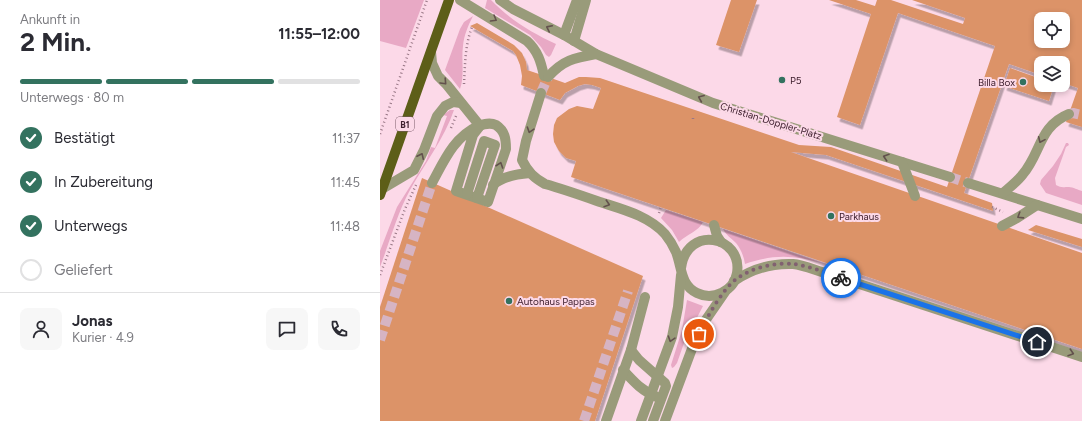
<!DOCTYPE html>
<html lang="de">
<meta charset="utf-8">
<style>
:root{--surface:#fff;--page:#f7f7f7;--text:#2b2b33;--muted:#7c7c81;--line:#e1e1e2;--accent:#33725f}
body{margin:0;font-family:Figtree,sans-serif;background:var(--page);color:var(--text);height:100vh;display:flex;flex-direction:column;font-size:15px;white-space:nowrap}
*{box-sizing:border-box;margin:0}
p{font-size:13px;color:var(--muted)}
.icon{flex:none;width:22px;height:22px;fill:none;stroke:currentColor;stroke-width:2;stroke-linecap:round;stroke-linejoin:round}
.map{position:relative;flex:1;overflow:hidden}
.details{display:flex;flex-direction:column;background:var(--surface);width:380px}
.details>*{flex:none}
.fabs{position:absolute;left:654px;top:12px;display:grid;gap:8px}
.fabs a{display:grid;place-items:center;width:36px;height:36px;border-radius:8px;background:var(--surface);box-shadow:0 2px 6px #0003;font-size:20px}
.pin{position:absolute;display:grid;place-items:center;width:34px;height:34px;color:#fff;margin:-17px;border:2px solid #fff;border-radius:50%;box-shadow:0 1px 4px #0007}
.courier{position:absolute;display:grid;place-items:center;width:40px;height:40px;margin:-20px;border:3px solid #1a73e8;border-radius:50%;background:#fff;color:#222;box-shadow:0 1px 5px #0007}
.summary em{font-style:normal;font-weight:700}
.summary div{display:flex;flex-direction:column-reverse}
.summary{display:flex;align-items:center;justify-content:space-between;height:68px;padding:0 20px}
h1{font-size:26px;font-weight:700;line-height:30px}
.bar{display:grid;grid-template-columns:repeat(4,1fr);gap:6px 4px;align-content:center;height:48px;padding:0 20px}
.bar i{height:5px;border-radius:3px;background:var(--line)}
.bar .on{background:var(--accent)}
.bar p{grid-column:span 4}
.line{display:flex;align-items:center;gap:10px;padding:0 20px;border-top:1px solid var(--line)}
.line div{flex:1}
.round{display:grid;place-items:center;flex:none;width:42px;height:42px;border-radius:8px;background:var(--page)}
ol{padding:0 20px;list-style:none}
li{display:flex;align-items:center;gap:12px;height:44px}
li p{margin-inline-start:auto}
li .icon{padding:4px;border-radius:50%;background:var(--accent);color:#fff;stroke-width:4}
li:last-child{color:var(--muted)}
li i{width:22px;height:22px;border:2px solid var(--line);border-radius:50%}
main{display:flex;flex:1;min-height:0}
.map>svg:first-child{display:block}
.green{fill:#e8a9c5}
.building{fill:#dc9368;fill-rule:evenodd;filter:url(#shadow)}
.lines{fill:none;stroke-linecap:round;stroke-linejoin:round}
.minor-tunnel{stroke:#d6b4c3;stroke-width:10;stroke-dasharray:10 5;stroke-linecap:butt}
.path{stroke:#987786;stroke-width:2.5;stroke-dasharray:1 3;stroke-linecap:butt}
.minor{stroke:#999b7a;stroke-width:10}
.major{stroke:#5d5e18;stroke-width:10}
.oneway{stroke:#63514d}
.done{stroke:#816170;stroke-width:4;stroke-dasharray:0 7.2}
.route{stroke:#1a73e8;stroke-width:5}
.poi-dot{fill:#33725f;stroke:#fcd9e8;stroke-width:1.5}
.labels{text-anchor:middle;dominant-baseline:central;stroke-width:4;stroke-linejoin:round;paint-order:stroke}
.shield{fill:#fcd9e8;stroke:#785866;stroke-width:1}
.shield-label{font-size:9px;font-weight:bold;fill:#3f202f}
.poi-label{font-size:10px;fill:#3f202f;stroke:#fcd9e8;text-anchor:start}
.street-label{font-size:10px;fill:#3f202f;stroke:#fcd9e8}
</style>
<main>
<section class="details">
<div class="summary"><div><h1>2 Min.</h1><p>Ankunft in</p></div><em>11:55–12:00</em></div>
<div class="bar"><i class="on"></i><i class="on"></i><i class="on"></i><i></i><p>Unterwegs · 80 m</p></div>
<ol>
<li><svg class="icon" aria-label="check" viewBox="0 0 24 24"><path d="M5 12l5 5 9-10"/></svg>Bestätigt<p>11:37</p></li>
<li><svg class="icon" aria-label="check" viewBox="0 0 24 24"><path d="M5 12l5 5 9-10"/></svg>In Zubereitung<p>11:45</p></li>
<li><svg class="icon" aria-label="check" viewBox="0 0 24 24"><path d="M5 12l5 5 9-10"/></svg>Unterwegs<p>11:48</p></li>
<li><i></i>Geliefert</li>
</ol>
<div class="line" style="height:72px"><a class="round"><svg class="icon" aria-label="person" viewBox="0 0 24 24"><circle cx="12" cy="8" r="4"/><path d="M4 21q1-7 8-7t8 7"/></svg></a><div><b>Jonas</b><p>Kurier · 4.9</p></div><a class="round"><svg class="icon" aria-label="chat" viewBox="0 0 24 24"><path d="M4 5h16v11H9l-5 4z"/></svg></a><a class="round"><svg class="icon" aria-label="phone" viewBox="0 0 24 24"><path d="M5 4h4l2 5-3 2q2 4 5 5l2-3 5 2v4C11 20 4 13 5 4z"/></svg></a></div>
</section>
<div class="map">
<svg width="702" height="421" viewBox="0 0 702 421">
<defs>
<filter id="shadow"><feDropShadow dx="2.5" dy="4.5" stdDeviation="0" flood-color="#0004"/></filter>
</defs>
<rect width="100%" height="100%" fill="#fcd9e8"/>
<g class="green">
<polygon points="0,0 44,0 26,48 0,41"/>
<path d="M 107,0 L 111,0 C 129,19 152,33 176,44 L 171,55 L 169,57 L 166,55 L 161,47 L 150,35 L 105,8 Z"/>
<path d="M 93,16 C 88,26 84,35 83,46 C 81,60 85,76 80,89 L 65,70 L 80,29 L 84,22 Z"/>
<path d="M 70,110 L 74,110 C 64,139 45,163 30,190 C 17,214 10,241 0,267 L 0,251 L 17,207 L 46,161 L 51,147 L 55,148 L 67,116 L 63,115 Z"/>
<path d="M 686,143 L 688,143 L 689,145 L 686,147 L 675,178 L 676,185 C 681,188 683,187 689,187 C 693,187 698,190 702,191 L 702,205 L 666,193 L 660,184 L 661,180 L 673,166 L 681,154 Z"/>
<path d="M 286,210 L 323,222 C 318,232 307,234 299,242 L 292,230 L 281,218 Z"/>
<path d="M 343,229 L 478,275 C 436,262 410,248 365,264 C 364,257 361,249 356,243 C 351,238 346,235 343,229 Z"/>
<polygon points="307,300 323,306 304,343 297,363 294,367 292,368 291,365 302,330"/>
</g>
<g class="building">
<polygon points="351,0 377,0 359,52 336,45"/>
<path d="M 449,0 L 476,0 L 495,6 L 497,0 L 511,0 L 583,24 L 585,18 L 532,0 L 702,0 L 702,127 L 686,122 L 698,88 L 683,83 L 683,63 L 661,63 L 661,75 L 629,64 L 584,193 L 612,203 L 613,211 L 446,155 L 411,152 L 702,253 L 702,349 L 191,177 L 196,161 L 186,158 L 179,151 L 174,142 L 173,134 L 174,125 L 177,118 L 189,109 L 197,106 L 213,109 L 221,88 L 212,85 L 205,84 L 198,86 L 185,93 L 180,100 L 141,85 L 142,76 L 140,65 L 136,55 L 133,51 L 90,26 L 97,23 L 134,45 L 142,53 L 146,62 L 147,70 L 168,77 L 185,83 L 199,77 L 206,77 L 220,78 L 419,145 L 451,147 L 567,187 L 615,46 L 518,13 L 480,125 L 457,117 L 491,14 ZM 661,19 L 683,19 L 683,41 L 661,41 Z"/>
<polygon points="630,68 661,79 661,85 674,85 669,101 624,86"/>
<polygon points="42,178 263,276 215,421 0,421 0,307"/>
<polygon points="656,225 702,239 702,247 648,230"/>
</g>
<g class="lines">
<g class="minor-tunnel">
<polyline points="161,93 168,77"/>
<polyline points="689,114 693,113 702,115"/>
<polyline points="570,177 588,183"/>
<polyline points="0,340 52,183"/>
<polyline points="204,421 248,291"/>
</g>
<g class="path">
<path d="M 84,84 C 85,65 85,45 92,27"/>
<polyline points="313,119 313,116"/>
<polyline points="71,128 76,116"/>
<polyline points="0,134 47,0"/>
<polyline points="612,207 623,212"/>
<polyline points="279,213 281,207"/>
<polyline points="0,275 25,209 36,185"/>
</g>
<g class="minor">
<path d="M 80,0 L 147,41 C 158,51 161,62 164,76"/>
<polyline points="120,0 133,9 184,35 216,54 333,103 570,177"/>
<polyline points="184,35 197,0"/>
<polyline points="194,41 206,0"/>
<polyline points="51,52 52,63 58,76 67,85 100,126"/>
<path d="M 168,77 C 183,60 194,58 216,54"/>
<path d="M 161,93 L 146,141 L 142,160 C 148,172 154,178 165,184 C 183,189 200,195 217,201 C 241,209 268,215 285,234 C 289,239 293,245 296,252 C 302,267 300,285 317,293 C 333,301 354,291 357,273 C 363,236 307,224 301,268"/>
<polyline points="522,162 535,196"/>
<path d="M 52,183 C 64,161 74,137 98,126 C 104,124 110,122 116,125 C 125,131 126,139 126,149 L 108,202 L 76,191 L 93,135 L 100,126"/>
<polyline points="588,183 702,219"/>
<path d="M 113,185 C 123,176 137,174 150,173"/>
<polyline points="2,189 34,170 44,150 57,116 65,106 73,102 81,103"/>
<path d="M 623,193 C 630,187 638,181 643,174 C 661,153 659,126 689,114"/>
<polyline points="87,194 104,141 115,145 97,198"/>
<polyline points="334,225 337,236 341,242"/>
<polyline points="622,226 637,218 657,205"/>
<path d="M 354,281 C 372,269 391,263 413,264 C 424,265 437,271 449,274 L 702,357"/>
<polyline points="251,350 259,360 285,383 286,386 273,421"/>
<path d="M 243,370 C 254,382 262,391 277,397"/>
<polyline points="226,421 251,350 265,297"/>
<polyline points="261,421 292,337 298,307 301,275"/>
<polyline points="285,421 313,346 325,321 345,292"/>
</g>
<polyline class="major" points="0,195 69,0"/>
</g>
<defs><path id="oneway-chevron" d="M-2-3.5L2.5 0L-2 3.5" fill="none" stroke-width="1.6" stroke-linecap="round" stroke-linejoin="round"/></defs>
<g class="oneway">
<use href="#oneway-chevron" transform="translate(114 19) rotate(30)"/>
<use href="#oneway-chevron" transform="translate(169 28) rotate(-154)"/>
<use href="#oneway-chevron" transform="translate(64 82) rotate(47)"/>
<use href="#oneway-chevron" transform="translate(321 98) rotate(-157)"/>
<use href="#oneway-chevron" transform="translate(150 130) rotate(108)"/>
<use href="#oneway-chevron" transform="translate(661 140) rotate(114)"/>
<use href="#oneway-chevron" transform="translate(41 156) rotate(-65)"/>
<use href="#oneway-chevron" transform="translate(506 157) rotate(-162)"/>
<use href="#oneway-chevron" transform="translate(120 165) rotate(-71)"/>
<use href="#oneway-chevron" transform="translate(227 204) rotate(18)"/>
<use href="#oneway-chevron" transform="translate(640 216) rotate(148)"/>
<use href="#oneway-chevron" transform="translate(291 339) rotate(108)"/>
<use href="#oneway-chevron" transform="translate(691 353) rotate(18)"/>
</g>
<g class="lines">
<path class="done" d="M 319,334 C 327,317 341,292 355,280 C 370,268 395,262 414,264 C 429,266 447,273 461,278"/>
<polyline class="route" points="461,278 657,342"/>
</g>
<g class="poi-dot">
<circle cx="402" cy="80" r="4"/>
<circle cx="643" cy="82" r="4"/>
<circle cx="451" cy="216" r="4"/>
<circle cx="129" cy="301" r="4"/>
</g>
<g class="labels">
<rect class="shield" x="16" y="117" width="18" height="14" rx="3"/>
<g class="shield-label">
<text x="25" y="124">B1</text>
</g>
<g class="poi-label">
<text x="410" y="80">P5</text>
<text x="635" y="82" text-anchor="end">Billa Box</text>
<text x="459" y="216">Parkhaus</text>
<text x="137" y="301">Autohaus Pappas</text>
</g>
<g class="street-label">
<text transform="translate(391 121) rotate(17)">Christian-Doppler-Platz</text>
</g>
</g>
</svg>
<div class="fabs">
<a><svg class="icon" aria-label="locate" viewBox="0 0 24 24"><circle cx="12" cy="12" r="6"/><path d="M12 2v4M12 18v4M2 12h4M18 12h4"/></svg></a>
<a><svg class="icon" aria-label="layers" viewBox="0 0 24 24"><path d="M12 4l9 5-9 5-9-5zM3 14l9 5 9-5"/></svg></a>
</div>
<div class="pin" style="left:319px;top:334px;background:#ea580c"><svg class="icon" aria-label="bag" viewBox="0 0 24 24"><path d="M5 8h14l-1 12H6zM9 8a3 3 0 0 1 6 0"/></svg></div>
<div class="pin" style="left:657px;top:342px;background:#1f2937"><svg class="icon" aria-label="home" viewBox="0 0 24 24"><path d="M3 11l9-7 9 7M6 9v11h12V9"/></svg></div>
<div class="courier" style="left:461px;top:278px"><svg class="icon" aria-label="bike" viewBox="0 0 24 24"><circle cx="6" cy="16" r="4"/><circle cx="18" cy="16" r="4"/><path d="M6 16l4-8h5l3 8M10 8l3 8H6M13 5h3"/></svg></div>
</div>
</main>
